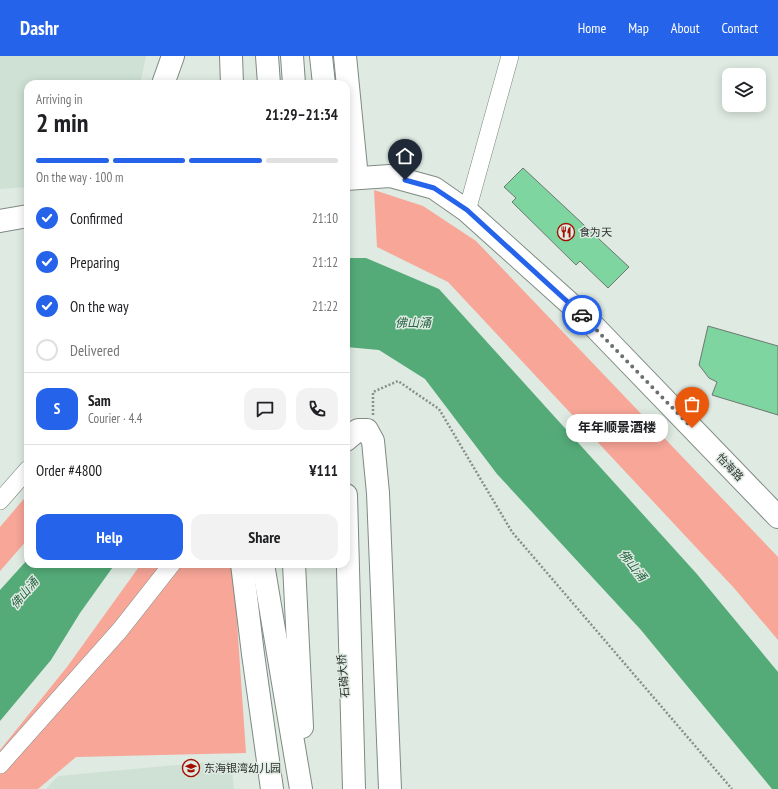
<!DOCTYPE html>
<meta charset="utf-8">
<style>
:root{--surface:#fff;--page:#f2f2f2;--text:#202124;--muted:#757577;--line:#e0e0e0;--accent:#2563eb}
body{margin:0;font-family:"PT Sans Narrow","Noto Sans SC",sans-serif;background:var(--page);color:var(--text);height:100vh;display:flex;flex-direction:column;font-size:15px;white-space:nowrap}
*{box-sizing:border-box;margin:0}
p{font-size:13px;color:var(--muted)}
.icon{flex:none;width:22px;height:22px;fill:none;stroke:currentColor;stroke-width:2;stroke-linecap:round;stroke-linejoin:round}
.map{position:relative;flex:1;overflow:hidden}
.drawer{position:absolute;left:24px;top:24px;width:326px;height:488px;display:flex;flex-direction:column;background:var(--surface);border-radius:12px;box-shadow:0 2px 10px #0003}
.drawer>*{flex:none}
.tools{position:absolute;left:722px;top:12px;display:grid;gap:8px}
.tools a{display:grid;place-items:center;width:44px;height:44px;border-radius:8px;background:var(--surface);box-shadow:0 2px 10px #0003;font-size:20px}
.pin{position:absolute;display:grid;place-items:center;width:34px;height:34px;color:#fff;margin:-41px -17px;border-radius:50% 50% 50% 0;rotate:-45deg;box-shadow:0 0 4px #0007}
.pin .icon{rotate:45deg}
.courier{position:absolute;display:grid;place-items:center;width:40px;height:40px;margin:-20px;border:3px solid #2563eb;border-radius:50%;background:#fff;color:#222;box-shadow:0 1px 5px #0007}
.bubble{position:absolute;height:28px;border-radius:12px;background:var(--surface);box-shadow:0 2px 10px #0003;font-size:13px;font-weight:700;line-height:28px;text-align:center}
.head em{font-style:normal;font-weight:700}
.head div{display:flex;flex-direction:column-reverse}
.head{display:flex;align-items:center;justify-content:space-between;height:68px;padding:0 12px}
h1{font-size:26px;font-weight:700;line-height:30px}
.bar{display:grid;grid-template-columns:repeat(4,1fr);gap:6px 4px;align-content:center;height:48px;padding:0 12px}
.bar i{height:5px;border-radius:3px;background:var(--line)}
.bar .current{background:var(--accent)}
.bar p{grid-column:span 4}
.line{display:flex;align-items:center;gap:10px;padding:0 12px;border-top:1px solid var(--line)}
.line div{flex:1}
.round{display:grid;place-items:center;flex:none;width:42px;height:42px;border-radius:12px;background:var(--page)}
ol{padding:0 12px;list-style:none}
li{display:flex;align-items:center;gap:12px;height:44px}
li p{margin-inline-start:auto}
li .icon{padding:4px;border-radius:50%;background:var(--accent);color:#fff;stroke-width:4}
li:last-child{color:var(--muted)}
li i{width:22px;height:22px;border:2px solid var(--line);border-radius:50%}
.primary-button{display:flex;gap:8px;margin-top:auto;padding:8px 12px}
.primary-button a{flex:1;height:46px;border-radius:12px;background:var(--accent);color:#fff;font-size:16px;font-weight:700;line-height:46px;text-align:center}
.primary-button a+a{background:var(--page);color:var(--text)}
header{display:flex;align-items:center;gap:24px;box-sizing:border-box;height:56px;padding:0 20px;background:var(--accent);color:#fff}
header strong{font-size:19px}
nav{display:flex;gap:22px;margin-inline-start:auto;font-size:14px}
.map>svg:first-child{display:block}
.built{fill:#cee1d4}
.green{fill:#f7a697}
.water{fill:#54ab78}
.building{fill:#7ed5a0;stroke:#6d7770}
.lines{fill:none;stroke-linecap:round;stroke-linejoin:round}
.minor-casing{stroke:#7f8a83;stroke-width:18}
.major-casing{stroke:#7f8a83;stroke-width:24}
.path{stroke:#878f89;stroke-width:2.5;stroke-dasharray:2 2;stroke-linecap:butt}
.minor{stroke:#fff;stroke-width:17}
.major{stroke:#fff;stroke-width:22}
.done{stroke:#6a706c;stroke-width:4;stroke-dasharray:0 7.2}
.route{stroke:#2563eb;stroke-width:5}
.labels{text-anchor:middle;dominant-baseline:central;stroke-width:3;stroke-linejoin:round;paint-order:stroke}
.poi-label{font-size:11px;fill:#2b2f2c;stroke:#deeae2;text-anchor:start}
.street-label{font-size:11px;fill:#2b2f2c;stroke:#deeae2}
.water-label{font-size:12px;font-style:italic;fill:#266441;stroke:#deeae2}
</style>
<header>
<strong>Dashr</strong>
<nav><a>Home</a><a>Map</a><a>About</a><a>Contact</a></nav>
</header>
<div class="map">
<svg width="778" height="733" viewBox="0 0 778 733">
<rect width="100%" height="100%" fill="#deeae2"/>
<g class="built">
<polygon points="0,0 146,0 140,28 28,28 28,131 0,133"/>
<polygon points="231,704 234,733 46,733 58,720"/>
</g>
<g class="green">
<polygon points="374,134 423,150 476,185 778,501 778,584 734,532 448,226 377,191"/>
<polygon points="28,438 28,483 0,515 0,471"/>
<polygon points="141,508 233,508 246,697 76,701 38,733 0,733 0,694 67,611"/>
</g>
<g class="water">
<polygon points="346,202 366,202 439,233 696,517 778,616 778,733 772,733 641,574 497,418 425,323 379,294 346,291"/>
<polygon points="28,503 28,508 115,508 80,557 51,604 0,665 0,534"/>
</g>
<g class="building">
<polygon points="523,112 629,211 608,232 580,205 576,209 512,146 516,142 504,131"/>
<polygon points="708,270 778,290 778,359 712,339 717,326 709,322 699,309"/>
</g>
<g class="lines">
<g class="minor-casing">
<g id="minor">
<polyline points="467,155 510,0"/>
<polyline points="0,445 28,413"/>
<polyline points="0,709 120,574 172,508"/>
</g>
</g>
<g class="major-casing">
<g id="major">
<polyline points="231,0 232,28"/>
<polyline points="267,0 269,28"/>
<polyline points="292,0 294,28"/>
<polyline points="321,0 324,28"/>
<polyline points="345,0 357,122"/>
<polyline points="163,28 173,0"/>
<polyline points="346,123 390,120 434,132 467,155 586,262 778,461"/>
<polyline points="0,165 28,160"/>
<polyline points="346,384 358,374 367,374 373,385 378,437 390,733"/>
<polyline points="346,439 354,733"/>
<polyline points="242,508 253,598 272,733"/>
<polyline points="263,508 301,733"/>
<polyline points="294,508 302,671"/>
</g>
</g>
<polyline class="path" points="373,359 373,336 398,325 439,353 512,476 732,733"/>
<use href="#minor" class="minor"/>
<use href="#major" class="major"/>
</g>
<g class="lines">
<polyline class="done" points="582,259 692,372"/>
<polyline class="route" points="405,124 434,132 467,154 582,259"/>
</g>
<defs>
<g id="restaurant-ring" transform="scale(0.9)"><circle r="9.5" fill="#deeae2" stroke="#a30e00" stroke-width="1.5"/><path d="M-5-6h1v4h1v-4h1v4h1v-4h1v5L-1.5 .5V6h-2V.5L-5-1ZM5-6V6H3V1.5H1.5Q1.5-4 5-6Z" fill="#a30e00"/></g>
<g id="school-ring" transform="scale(0.9)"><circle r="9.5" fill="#deeae2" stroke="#a30e00" stroke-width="1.5"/><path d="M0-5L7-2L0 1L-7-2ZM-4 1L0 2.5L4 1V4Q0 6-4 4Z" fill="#a30e00"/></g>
</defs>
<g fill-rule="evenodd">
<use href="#restaurant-ring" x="566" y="176"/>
<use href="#school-ring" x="191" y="712"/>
</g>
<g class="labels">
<g class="poi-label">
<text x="579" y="176">食为天</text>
<text x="204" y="712">东海银湾幼儿园</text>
</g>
<g class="street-label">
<text transform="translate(730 411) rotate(46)">怡海路</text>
<text transform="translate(343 620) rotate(-95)">石𬒔大桥</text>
</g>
<g class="water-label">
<text x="413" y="266">佛山涌</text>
<text transform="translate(633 509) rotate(51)">佛山涌</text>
<text transform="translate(24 537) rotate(-50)">佛山涌</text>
</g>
</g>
</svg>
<div class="tools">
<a><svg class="icon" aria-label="layers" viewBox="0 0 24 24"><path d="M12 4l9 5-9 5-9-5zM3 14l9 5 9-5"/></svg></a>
</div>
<div class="pin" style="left:692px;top:372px;background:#ea580c"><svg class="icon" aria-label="bag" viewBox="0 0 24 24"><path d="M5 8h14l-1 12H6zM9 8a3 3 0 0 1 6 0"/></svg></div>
<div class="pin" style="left:405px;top:124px;background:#1f2937"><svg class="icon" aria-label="home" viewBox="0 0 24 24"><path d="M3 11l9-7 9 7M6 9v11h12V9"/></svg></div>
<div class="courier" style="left:582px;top:259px"><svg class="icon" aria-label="car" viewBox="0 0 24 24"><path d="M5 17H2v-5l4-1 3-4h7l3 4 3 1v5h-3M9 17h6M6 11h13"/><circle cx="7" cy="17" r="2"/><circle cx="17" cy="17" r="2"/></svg></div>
<div class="bubble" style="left:566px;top:358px;width:102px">年年顺景酒楼</div>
<section class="drawer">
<div class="head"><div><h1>2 min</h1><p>Arriving in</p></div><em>21:29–21:34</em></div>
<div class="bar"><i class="current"></i><i class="current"></i><i class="current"></i><i></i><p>On the way · 100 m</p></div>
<ol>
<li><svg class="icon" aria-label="check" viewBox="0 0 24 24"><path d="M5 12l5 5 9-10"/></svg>Confirmed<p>21:10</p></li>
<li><svg class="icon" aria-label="check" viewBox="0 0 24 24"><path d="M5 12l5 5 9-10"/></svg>Preparing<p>21:12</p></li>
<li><svg class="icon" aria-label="check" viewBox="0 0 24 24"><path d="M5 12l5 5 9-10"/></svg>On the way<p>21:22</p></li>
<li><i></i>Delivered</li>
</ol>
<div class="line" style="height:72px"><b class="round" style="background:var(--accent);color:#fff">S</b><div><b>Sam</b><p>Courier · 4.4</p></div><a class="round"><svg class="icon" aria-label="chat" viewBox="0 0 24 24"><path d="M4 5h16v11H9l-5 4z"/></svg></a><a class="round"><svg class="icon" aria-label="phone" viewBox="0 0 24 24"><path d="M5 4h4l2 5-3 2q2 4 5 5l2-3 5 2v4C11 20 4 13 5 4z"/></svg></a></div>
<div class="line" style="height:52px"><div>Order #4800</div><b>¥111</b></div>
<div class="primary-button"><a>Help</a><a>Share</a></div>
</section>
</div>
